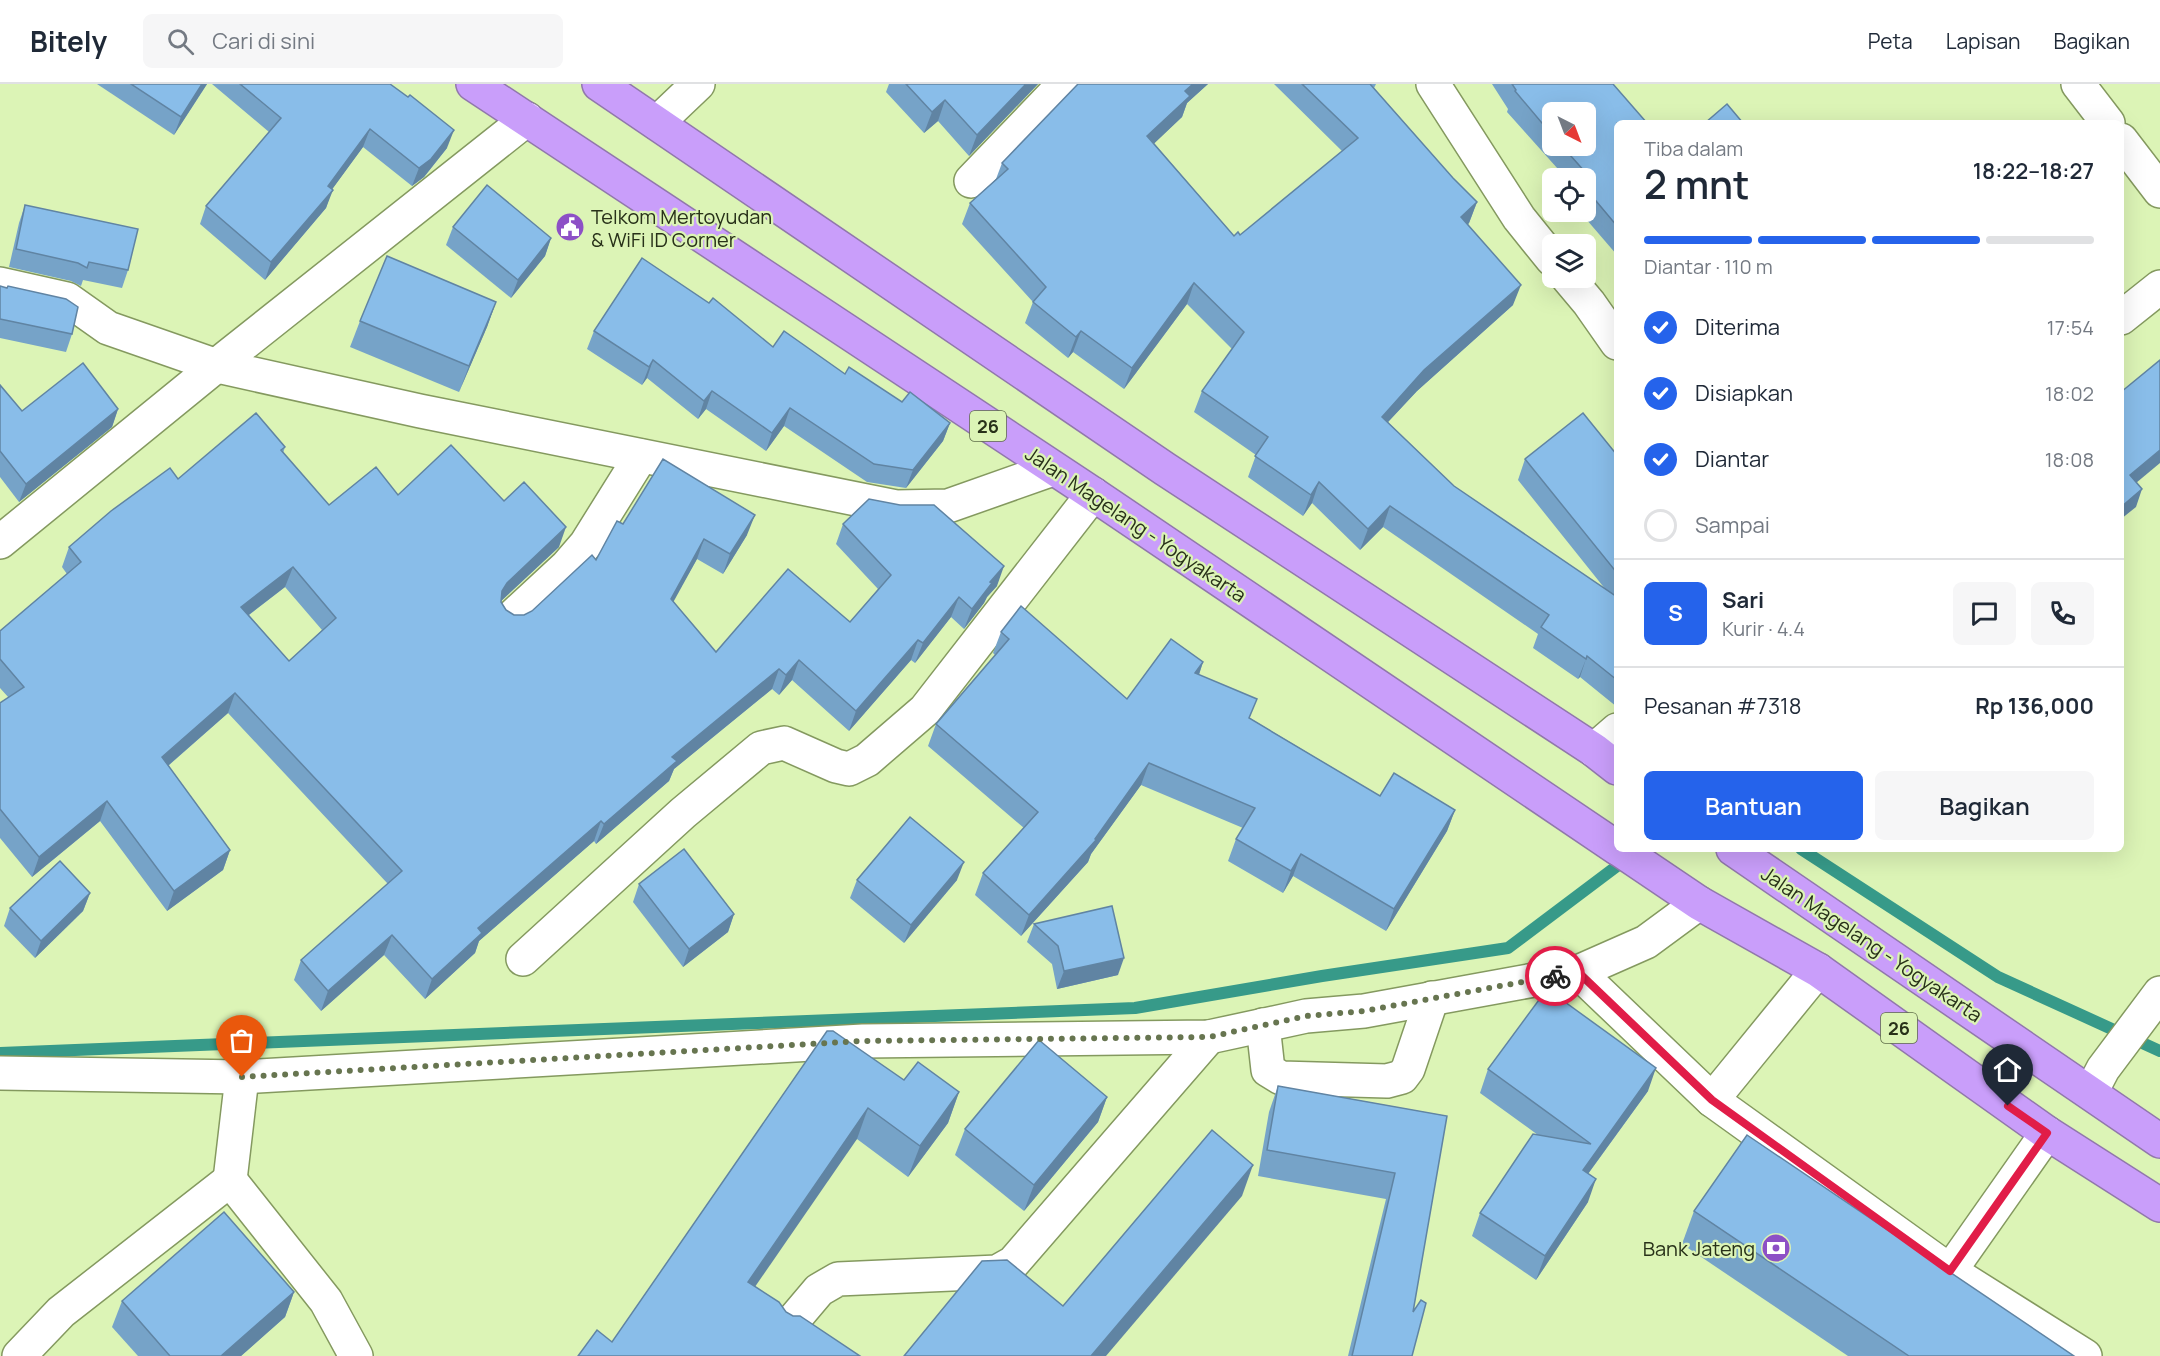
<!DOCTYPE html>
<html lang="id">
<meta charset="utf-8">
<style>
:root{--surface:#fff;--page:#f6f6f7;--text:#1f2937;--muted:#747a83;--line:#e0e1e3;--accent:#2563eb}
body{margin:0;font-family:Manrope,sans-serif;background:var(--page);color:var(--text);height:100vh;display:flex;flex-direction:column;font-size:22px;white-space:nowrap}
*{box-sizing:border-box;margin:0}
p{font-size:20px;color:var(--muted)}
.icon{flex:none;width:33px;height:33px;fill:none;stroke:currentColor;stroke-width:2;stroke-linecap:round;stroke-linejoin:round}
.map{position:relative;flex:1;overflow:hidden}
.drawer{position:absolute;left:1614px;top:36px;width:510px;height:732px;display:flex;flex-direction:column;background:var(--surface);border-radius:9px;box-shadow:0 6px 24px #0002}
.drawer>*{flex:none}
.needle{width:39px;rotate:138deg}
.fabs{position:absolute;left:1542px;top:18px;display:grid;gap:12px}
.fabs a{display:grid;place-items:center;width:54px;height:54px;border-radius:9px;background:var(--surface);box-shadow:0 6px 24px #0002;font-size:30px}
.pin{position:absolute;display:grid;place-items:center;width:51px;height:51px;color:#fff;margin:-62px -26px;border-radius:50% 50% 50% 0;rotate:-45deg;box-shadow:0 0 6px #0007}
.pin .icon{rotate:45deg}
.courier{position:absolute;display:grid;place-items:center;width:60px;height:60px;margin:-30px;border:4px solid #e11d48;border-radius:50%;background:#fff;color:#222;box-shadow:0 2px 8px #0007}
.summary em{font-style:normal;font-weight:600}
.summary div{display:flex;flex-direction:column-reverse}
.summary{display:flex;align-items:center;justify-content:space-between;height:102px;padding:0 30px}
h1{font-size:39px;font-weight:600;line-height:45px}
.bar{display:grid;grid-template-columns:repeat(4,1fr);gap:9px 6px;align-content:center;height:72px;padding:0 30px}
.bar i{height:8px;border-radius:4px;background:var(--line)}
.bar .current{background:var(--accent)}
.bar p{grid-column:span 4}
.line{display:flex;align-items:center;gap:15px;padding:0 30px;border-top:2px solid var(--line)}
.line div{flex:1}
.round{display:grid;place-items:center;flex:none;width:63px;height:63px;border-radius:9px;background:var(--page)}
ol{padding:0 30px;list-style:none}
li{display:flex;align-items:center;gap:18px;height:66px}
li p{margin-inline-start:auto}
li .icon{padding:6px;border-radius:50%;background:var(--accent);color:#fff;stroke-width:4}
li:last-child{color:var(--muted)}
li i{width:33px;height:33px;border:3px solid var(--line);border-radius:50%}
.primary-button{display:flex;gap:12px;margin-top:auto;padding:12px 30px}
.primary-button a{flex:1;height:69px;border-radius:9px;background:var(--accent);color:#fff;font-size:24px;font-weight:600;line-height:69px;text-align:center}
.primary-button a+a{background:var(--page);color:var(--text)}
header{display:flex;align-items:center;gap:36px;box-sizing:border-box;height:84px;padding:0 30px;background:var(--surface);border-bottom:2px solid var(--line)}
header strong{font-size:28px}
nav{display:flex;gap:33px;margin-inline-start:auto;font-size:21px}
.search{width:420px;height:54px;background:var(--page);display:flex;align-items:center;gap:15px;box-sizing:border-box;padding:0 21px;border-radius:9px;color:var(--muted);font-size:22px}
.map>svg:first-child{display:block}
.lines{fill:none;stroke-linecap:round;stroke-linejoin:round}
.stream{stroke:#379a89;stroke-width:12}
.minor-casing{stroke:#84995f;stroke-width:36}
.highway-casing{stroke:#9178ab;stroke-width:36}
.minor{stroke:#fff;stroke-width:33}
.highway{stroke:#c99efa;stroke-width:33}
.wall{fill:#76a3c8;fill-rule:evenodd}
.shaded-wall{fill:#6084a3}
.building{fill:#89bde9;stroke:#6084a3;stroke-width:1.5;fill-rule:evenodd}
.done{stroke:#677550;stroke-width:6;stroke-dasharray:0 10.8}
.route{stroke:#e11d48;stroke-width:8}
.labels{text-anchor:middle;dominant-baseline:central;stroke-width:4.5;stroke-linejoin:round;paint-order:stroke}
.shield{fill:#dcf4b6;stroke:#5e6c48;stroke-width:1.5}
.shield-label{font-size:18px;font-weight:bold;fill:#283119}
.poi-label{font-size:20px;fill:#283119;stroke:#dcf4b6;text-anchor:start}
.street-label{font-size:20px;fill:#283119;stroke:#dcf4b6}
</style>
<header>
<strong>Bitely</strong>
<div class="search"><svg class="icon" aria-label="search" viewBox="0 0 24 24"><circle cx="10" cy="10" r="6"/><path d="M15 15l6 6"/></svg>Cari di sini</div>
<nav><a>Peta</a><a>Lapisan</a><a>Bagikan</a></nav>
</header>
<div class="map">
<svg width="2160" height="1272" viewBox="0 0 2160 1272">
<rect width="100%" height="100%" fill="#dcf4b6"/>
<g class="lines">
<g class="stream">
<polyline points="1801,765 1998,893 2160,967"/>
<polyline points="0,969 1135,924 1322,892 1508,864 1629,773"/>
</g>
<g class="minor-casing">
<g id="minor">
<polyline points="1433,0 1519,134 1552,175"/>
<polyline points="2078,0 2108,39"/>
<polyline points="657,39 698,0"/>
<polyline points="2121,56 2160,107"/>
<polyline points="971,97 1064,0"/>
<polyline points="1568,194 1589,219 1617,259"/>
<polyline points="0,200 67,215 108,244 217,282 420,327 896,423 948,422 1053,385"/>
<polyline points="2121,234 2160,203"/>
<polyline points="0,458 227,273 527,35"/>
<polyline points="512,533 567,482 586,460 641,372"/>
<polyline points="1594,666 1617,646"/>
<polyline points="523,875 683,729 761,664 784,659 836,682 849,685 867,676 925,626 1093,410"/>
<polyline points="1578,888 1712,1016 1950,1187 2085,1272"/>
<polyline points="1263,941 1268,986 1281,994 1387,997 1402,993 1408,985 1432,914"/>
<polyline points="0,989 242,993 863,957 1209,953 1306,932 1364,927 1578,888 1646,858 1699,819"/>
<polyline points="2091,1008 2103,985 2160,909"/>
<polyline points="1712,1016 1818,886"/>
<polyline points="230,1096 242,993"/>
<polyline points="1950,1187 2047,1049"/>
<polyline points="786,1245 819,1206 838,1195 997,1188 1013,1179 1209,953"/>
<polyline points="19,1272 61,1228 230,1096 326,1217 356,1272"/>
</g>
</g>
<g class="highway-casing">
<g id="highway">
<polyline points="473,0 1093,410 1617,764"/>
<polyline points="599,0 1165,385 1594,666 1617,684"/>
<polyline points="1619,765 1699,819 1818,886 2047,1049 2160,1121"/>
<polyline points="1733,765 2160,1057"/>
</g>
</g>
<use href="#minor" class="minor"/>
<use href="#highway" class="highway"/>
</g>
<g class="wall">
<polygon points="97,0 207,0 174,51"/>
<polygon points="212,0 390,0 447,64 424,93 412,102 363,63 332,105 326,124 265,196 200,140 206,122 269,48"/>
<polygon points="889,0 1038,0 969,72 938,37 924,49 886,8"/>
<polygon points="1078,0 1208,0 1187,19 1182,33 1154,59 1234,152 1240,151 1342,67 1274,0 1376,0 1374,4 1453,94 1477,118 1469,139 1468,140 1513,221 1417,307 1388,338 1454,402 1606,506 1518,396 1525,375 1617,371 1617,623 1580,593 1578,595 1533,564 1538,550 1383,443 1360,466 1312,419 1303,432 1248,393 1256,371 1194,328 1202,307 1232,265 1187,220 1124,305 1073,268 1068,274 1025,239 1033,218 962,140 970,119 996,95 1002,79"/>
<path d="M 1492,0 L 1613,0 L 1617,39 L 1617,171 L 1580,128 L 1586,128 L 1586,94 L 1566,94 L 1507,28 L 1508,25 ZM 1552,28 L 1586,62 L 1552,62 Z"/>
<polygon points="25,121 128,186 122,204 83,196 81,202 71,197 9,183 19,139"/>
<polygon points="453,143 551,154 545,172 511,214 446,161"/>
<polygon points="0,202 72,250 66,268 0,254"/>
<polygon points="496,218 487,243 459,308 350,263 360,237"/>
<polygon points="594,247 773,263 845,290 902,318 950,339 943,357 906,404 867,398 784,342 766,367 706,325 698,335 647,294 642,301 587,265"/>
<polygon points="0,301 22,327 118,325 112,343 19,418 0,393"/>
<path d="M 285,363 L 283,369 L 329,421 L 398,411 L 504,417 L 559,463 L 501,517 L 506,526 L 514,531 L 524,531 L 532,527 L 596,476 L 623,440 L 747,451 L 723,490 L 697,475 L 673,517 L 716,568 L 850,538 L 878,505 L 836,460 L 843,440 L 997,502 L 987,513 L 984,519 L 964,545 L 951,533 L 915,579 L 911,576 L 849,647 L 792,596 L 779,611 L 772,605 L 674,685 L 669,697 L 596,760 L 594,757 L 479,857 L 475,869 L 425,915 L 384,871 L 321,927 L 294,896 L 301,876 L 388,800 L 228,629 L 168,682 L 230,766 L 223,786 L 167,827 L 100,737 L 32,793 L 0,754 L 0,620 L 9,614 L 0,604 L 0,547 L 67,490 L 62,483 L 69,463 L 178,395 ZM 285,503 L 322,546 L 289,577 L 249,531 Z"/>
<polygon points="1001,548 1127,615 1203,578 1199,591 1250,634 1380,712 1455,726 1447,747 1386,847 1293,792 1283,809 1228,777 1236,755 1243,744 1141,701 1091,770 1088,778 1021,852 975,811 983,789 1024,744 928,662 936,640 995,571 993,569"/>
<polygon points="857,796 957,796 904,859 850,814"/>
<polygon points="639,800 734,830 728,848 683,883 633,818"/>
<polygon points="90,809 83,827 35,874 4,842 10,824"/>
<polygon points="1034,840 1118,891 1057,905 1052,880 1027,858"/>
<polygon points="827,947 904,996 959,1008 948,1039 908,1093 857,1055 612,1258"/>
<polygon points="1488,985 1648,1007 1588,1090 1588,1118 1536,1196 1472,1152 1480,1129 1538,1051 1480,1009"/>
<polygon points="1278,1002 1447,1032 1413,1228 1412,1272 1348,1272 1386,1115 1258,1092 1269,1028"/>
<polygon points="1107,1013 1098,1038 1024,1127 955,1071 965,1045"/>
<polygon points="1694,1127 2074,1272 1848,1272 1682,1160"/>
<polygon points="294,1208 285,1233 241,1272 138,1272 112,1243 122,1217"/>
</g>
<g class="shaded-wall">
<polygon points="202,0 207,0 174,51 181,33"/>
<polygon points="1026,0 1038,0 969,72 977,51"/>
<polygon points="1193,0 1208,0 1187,19 1182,33 1140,73 1147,52 1185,7"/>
<polygon points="945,16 938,37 924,49 932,28"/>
<polygon points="370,45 363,63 328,111 333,106 326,124 265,196 271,178"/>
<polygon points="454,46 447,64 424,93 412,102 419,84"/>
<polygon points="1477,118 1469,139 1454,154 1461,133"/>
<polygon points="551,154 545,172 511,214 518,196"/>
<polygon points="1194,199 1187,220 1124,305 1132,284"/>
<polygon points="1521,201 1513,221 1417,307 1374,353 1382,333 1424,286"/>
<polygon points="496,218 487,243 459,308 469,282"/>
<polygon points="1081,247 1073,268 1068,274 1076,253"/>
<polygon points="653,276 647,294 642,301 649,283"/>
<polygon points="712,307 706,325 698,335 704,317"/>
<polygon points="790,324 784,342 766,367 772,349"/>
<polygon points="118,325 112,343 19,418 26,400"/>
<polygon points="950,339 943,357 906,404 913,386"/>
<polygon points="2160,366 2160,379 2124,409 2130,391"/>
<polygon points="1319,398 1312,419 1303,432 1311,411"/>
<polygon points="2142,405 2136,423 2121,435 2121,423"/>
<polygon points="1390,422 1383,443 1360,466 1368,445"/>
<polygon points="755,431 747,451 723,490 730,470"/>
<polygon points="566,443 559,463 499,519 502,507 507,499"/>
<polygon points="704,455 697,475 664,535 671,515"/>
<polygon points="1004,482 997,502 987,513 984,519 964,545 972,525 990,498"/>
<polygon points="293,483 285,503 234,542 241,523"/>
<polygon points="959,513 951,533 915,579 923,559"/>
<polygon points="918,556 911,576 849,647 856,627"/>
<polygon points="1587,572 1580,593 1578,595 1586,575"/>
<polygon points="799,576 792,596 779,611 786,591"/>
<polygon points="1203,578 1196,599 1195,589"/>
<polygon points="779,585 772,605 674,685 669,697 596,760 604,740 672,673"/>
<polygon points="235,609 228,629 155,693 162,673"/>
<polygon points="1149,679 1141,701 1091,770 1088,778 1021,852 1029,831 1095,755"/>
<polygon points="107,717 100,737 32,793 39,773"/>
<polygon points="1455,726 1447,747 1386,847 1394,825"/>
<polygon points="601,737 594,757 479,857 475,869 425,915 432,895 478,844"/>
<polygon points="230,766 223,786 167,827 174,807"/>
<polygon points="1301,770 1293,792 1283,809 1291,787"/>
<polygon points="964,778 957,796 904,859 911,841"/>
<polygon points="90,809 83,827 35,874 41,857"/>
<polygon points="734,830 728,848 683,883 689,865"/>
<polygon points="392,851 384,871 321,927 328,907"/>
<polygon points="1124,874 1118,891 1057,905 1064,887"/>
<polygon points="1656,984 1648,1007 1574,1109 1583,1086"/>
<polygon points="959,1008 948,1039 908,1093 920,1062"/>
<polygon points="1107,1013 1098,1038 1024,1127 1034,1101"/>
<polygon points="868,1024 857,1055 737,1229 748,1198"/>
<polygon points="1253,1081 1242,1112 1106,1272 1091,1272"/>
<polygon points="1596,1095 1588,1118 1536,1196 1545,1172"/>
<polygon points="294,1208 285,1233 241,1272 221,1272"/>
</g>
<g class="building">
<polygon points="131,0 202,0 181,33"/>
<polygon points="240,0 390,0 408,13 410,11 454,46 431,75 419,84 370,45 328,102 333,106 271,178 206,122 281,34"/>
<polygon points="906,0 1026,0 977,51 945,16 932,28"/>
<polygon points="1078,0 1193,0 1185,7 1190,12 1147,52 1234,152 1238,148 1240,151 1358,54 1302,0 1370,0 1453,94 1477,118 1461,133 1521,201 1424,286 1382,333 1454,402 1617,513 1617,596 1587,572 1586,575 1541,543 1549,531 1390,422 1368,445 1319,398 1311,411 1255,372 1268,353 1202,307 1244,248 1194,199 1132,284 1081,247 1076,253 1033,218 1046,203 970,119 1008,85 1002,79"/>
<polygon points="1512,0 1613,0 1647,39 1617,39 1617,142 1586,105 1594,98 1562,62 1586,62 1586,28 1552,28 1552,51 1515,7 1516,6"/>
<polygon points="1727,20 1743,39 1705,39"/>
<polygon points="487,101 551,154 518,196 453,143"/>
<polygon points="25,121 138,145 128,186 89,178 87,184 78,179 16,165"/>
<polygon points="387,172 496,218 469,282 360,237"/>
<polygon points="642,174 709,219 713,214 773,263 784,247 845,290 849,283 902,318 910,308 950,339 913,386 874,380 790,324 772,349 712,307 704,317 653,276 649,283 594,247"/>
<polygon points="0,202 7,204 8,202 66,215 78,223 72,250 0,235"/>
<polygon points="2160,276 2160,366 2130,391 2142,405 2121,423 2121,308"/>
<polygon points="83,279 118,325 26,400 0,367 0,301 22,327"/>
<path d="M 256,329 L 285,363 L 281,366 L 329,421 L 376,383 L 398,411 L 451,361 L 504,417 L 524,398 L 566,443 L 507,499 L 502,507 L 501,518 L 506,526 L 514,531 L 524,531 L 532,527 L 592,471 L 596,476 L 617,437 L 623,440 L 663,375 L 755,431 L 730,470 L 704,455 L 671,515 L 716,568 L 788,485 L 850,538 L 891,491 L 843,440 L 869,415 L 900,421 L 934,421 L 1004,482 L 990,498 L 992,499 L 972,525 L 959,513 L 923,559 L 918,556 L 856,627 L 799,576 L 786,591 L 779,585 L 672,673 L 677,677 L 604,740 L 601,737 L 478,844 L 482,849 L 432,895 L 392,851 L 328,907 L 301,876 L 402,787 L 235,609 L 162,673 L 230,766 L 174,807 L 107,717 L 39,773 L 0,725 L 0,619 L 24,603 L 0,575 L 0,547 L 81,478 L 69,463 L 111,427 L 170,384 L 178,395 ZM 293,483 L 336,534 L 289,577 L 241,523 Z"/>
<polygon points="1583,329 1617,371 1617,489 1525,375"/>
<polygon points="1021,522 1127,615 1171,555 1203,578 1195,589 1257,615 1249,634 1380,712 1394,689 1455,726 1394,825 1301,770 1291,787 1236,755 1255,724 1149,679 1095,755 1096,756 1029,831 983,789 1038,728 936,640 1009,555 1001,548"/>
<polygon points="910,733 964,778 911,841 857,796"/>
<polygon points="684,765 734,830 689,865 639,800"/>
<polygon points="60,777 90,809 41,857 10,824"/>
<polygon points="1112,822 1124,874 1064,887 1058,862 1034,840"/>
<polygon points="1547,905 1656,984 1583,1086 1596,1095 1545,1172 1480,1129 1533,1050 1591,1060 1488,985"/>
<polygon points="827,947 833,947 904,996 918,978 959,1008 920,1062 868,1024 748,1198 779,1218 786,1228 793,1232 800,1232 860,1272 578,1272 597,1246 612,1258"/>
<polygon points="1039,956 1107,1013 1034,1101 965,1045"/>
<polygon points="1278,1002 1447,1032 1413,1228 1421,1216 1426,1219 1412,1272 1352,1272 1395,1089 1267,1066"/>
<polygon points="1212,1046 1253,1081 1091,1272 904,1272 982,1177 1007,1176 1063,1222"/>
<polygon points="1747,1051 2074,1272 1909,1272 1694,1127"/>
<polygon points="224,1128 294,1208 221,1272 170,1272 122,1217"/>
</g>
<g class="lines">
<polyline class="done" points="242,993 862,957 1209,953 1306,932 1364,927 1555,892"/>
<polyline class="route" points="1555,892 1578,888 1712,1016 1950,1187 2047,1049 2008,1022"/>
</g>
<defs>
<g id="civic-disc" transform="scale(1.5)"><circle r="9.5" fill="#8d50c6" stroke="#dcf4b6"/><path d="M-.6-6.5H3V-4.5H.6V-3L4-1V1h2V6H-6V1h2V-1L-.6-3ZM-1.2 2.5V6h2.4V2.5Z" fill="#fff"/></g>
<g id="bank-disc" transform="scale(1.5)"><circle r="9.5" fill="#8d50c6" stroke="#dcf4b6"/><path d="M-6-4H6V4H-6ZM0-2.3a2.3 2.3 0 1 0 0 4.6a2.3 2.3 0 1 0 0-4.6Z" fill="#fff"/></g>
</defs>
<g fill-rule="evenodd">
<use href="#civic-disc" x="570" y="143"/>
<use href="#bank-disc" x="1776" y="1164"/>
</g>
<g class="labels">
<g class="shield">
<rect x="970" y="327" width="36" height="30" rx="4.5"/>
<rect x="1881" y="929" width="36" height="30" rx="4.5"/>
</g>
<g class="shield-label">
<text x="988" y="342">26</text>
<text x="1899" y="944">26</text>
</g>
<g class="poi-label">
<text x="591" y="132">Telkom Mertoyudan<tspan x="591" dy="23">&amp; WiFi ID Corner</tspan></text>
<text x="1755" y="1164" text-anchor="end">Bank Jateng</text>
</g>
<g class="street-label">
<text transform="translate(1136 440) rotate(34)">Jalan Magelang - Yogyakarta</text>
<text transform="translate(1872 860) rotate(34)">Jalan Magelang - Yogyakarta</text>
</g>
</g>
</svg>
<div class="fabs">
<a><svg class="needle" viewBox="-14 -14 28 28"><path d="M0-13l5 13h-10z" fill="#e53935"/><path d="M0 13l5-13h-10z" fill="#747a83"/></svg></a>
<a><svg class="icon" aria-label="locate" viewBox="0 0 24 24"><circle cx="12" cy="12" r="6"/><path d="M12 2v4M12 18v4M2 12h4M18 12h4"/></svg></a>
<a><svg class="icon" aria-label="layers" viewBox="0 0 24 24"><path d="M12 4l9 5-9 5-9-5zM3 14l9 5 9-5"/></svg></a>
</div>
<div class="pin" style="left:242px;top:993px;background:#ea580c"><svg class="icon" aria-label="bag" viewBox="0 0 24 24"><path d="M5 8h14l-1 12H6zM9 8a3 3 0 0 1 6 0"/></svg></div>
<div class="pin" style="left:2008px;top:1022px;background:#1f2937"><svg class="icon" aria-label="home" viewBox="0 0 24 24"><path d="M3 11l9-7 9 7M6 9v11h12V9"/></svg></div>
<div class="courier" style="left:1555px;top:892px"><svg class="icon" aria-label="bike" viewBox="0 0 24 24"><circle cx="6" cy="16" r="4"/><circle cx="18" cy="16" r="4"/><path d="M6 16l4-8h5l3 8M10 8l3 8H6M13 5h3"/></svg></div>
<section class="drawer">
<div class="summary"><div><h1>2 mnt</h1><p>Tiba dalam</p></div><em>18:22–18:27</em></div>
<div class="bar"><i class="current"></i><i class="current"></i><i class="current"></i><i></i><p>Diantar · 110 m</p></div>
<ol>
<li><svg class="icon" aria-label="check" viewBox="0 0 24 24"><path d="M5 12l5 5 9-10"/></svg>Diterima<p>17:54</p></li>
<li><svg class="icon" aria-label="check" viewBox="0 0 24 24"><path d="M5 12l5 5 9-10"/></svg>Disiapkan<p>18:02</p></li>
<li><svg class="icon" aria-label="check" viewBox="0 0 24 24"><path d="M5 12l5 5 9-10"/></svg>Diantar<p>18:08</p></li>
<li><i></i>Sampai</li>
</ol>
<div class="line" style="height:108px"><b class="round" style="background:var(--accent);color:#fff">S</b><div><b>Sari</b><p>Kurir · 4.4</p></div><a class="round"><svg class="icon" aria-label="chat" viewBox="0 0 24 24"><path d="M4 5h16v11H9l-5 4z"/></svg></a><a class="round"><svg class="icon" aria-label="phone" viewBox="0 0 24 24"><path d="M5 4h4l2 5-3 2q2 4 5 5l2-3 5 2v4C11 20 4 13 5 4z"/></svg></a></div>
<div class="line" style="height:78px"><div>Pesanan #7318</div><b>Rp 136,000</b></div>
<div class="primary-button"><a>Bantuan</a><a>Bagikan</a></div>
</section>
</div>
